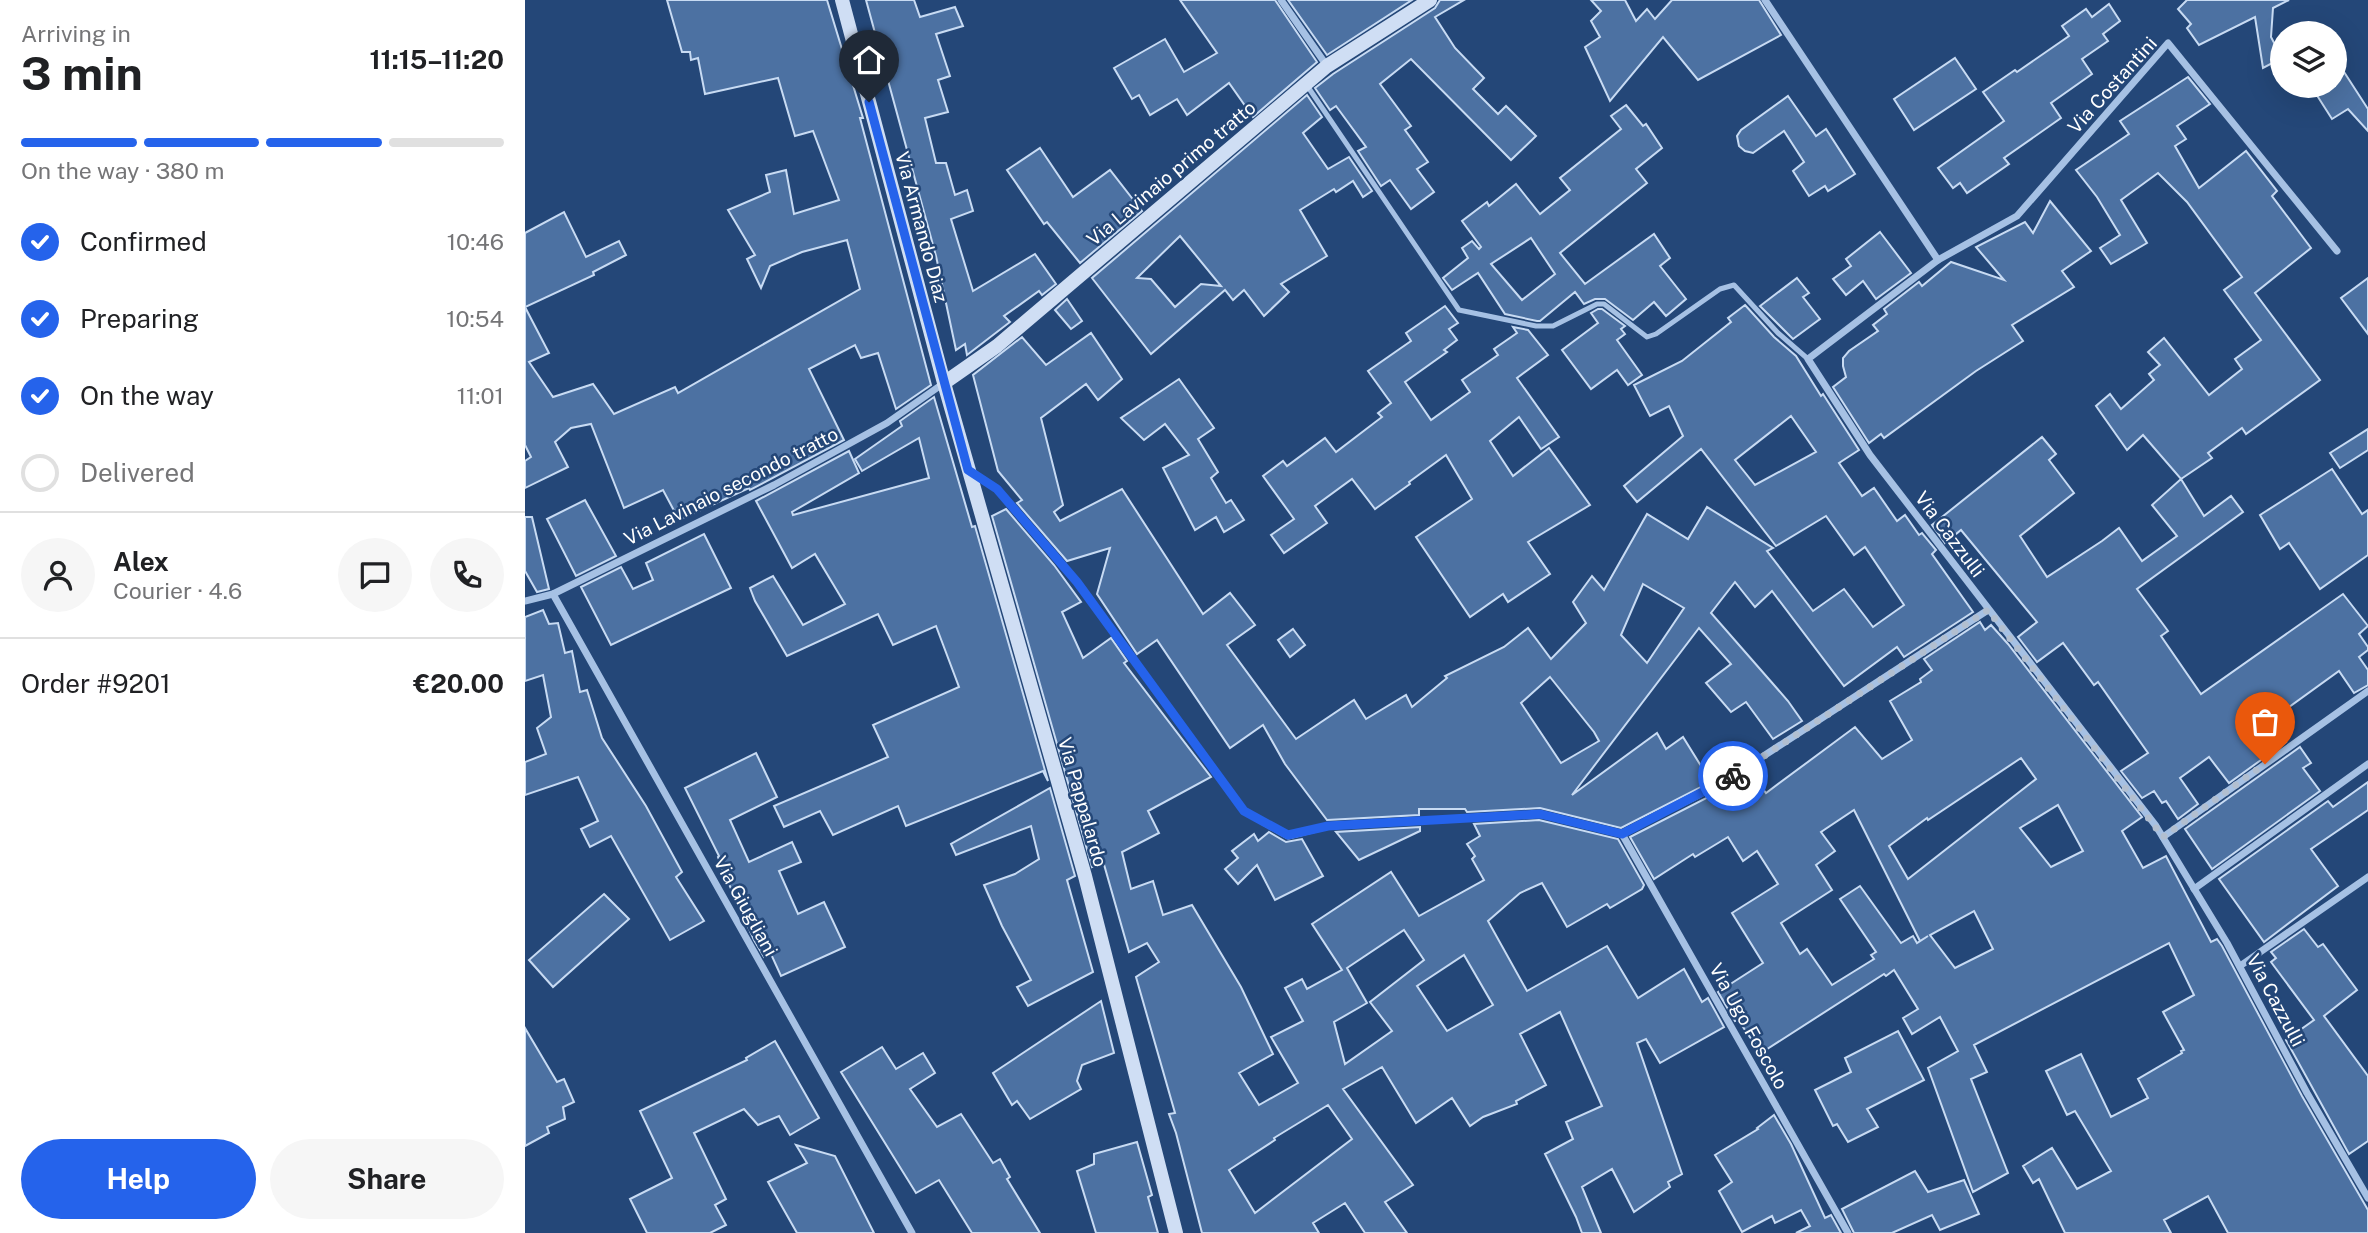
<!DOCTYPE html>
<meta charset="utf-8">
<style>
:root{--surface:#fff;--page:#f6f6f6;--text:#202124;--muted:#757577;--line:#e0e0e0;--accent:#2563eb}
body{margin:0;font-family:"Public Sans",sans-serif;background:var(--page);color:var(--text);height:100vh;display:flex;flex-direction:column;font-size:26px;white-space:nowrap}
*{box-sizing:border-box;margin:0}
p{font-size:23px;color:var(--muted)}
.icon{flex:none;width:38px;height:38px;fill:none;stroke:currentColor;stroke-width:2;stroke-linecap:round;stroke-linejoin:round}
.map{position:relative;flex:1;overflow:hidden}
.details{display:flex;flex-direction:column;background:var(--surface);width:525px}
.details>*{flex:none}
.tools{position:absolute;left:1745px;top:21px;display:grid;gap:14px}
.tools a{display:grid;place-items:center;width:77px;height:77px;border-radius:50%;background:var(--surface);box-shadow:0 7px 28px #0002;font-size:35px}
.pin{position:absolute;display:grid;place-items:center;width:60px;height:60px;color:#fff;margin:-72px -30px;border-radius:50% 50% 50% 0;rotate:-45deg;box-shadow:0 0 7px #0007}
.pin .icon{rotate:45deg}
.courier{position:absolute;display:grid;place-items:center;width:70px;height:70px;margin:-35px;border:5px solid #2563eb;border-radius:50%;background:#fff;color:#222;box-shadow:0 2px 9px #0007}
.headline em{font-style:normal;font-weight:700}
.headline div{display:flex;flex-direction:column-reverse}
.headline{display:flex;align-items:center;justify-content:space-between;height:119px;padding:0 21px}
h1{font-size:46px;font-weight:700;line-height:52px}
.bar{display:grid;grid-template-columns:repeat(4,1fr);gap:10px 7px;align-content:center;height:84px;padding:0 21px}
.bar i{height:9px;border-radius:5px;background:var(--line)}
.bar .selected{background:var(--accent)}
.bar p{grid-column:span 4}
.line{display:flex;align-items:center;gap:18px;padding:0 21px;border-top:2px solid var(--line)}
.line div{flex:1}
.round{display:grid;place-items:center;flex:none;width:74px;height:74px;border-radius:37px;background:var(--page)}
ol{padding:0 21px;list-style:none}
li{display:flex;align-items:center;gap:21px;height:77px}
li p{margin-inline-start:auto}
li .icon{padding:7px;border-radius:50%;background:var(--accent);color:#fff;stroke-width:4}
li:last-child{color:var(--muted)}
li i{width:38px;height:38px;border:4px solid var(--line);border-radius:50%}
.primary-button{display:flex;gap:14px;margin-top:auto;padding:14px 21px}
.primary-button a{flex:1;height:80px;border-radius:42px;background:var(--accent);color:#fff;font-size:28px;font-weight:700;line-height:80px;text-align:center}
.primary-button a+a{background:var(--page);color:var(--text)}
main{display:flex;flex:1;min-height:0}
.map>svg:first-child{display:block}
.building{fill:#4c71a2;stroke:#c8dbf3;stroke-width:2;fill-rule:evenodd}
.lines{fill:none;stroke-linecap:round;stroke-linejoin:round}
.lane{stroke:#a6c1e4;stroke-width:5}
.street{stroke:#a6c1e4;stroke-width:7}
.secondary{stroke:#cfdef4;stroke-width:14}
.done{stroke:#b2bfd0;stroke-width:7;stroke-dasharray:0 12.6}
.route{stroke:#2563eb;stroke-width:9}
.labels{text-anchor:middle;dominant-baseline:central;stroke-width:5;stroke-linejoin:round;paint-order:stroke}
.street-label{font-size:19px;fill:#fff;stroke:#244778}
</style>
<main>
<section class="details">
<div class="headline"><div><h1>3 min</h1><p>Arriving in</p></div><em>11:15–11:20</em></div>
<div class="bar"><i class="selected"></i><i class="selected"></i><i class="selected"></i><i></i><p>On the way · 380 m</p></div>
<ol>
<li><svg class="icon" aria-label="check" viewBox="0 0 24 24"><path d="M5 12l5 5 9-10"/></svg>Confirmed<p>10:46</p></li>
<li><svg class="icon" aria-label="check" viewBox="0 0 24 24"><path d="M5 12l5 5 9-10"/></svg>Preparing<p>10:54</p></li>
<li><svg class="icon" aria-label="check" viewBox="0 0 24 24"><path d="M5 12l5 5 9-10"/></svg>On the way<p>11:01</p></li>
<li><i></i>Delivered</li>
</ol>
<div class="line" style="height:126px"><a class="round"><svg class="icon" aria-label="person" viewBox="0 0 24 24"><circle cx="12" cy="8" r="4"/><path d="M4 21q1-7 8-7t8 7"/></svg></a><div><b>Alex</b><p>Courier · 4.6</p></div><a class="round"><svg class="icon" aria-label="chat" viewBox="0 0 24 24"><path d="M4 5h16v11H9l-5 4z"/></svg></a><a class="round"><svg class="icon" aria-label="phone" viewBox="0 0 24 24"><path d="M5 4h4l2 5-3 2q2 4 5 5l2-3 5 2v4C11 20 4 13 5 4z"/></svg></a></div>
<div class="line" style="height:91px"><div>Order #9201</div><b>€20.00</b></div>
<div class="primary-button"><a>Help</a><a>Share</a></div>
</section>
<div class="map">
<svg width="1843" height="1233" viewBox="0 0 1843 1233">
<rect width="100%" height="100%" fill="#244778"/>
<g class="building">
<polygon points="142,0 302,0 338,118 335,118 406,385 371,409 353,353 336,358 330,345 284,369 319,440 225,490 224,488 154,520 138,490 99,508 66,424 46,428 30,442 43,467 0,488 0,461 6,457 0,445 0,233 39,212 61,257 94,241 101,255 68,272 69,275 0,307 24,353 4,362 28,397 68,384 89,414 150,387 153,393 335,289 322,240 277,252 245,266 236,288 222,259 230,255 203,210 245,192 241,175 261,170 269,214 314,200 288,131 270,136 253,78 180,94 173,58 166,60 165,52 157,52"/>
<polygon points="341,0 389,0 395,17 430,7 438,26 411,34 425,76 413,80 423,112 400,118 411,163 421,163 430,195 442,190 448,211 426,219 448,291 510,254 531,284 517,295 514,291 479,316 485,322 442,355 440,344 431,350 411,256"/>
<polygon points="655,0 750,0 792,62 728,117 704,83 662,115 652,99 625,115 614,95 607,99 589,68 640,39 659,72 692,53"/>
<polygon points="763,0 887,0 802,55"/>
<polygon points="915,0 939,0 910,17 930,48 959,78 948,89 973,114 981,106 1011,136 986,160 886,59 855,84 886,126 880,130 903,162 892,169 909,192 886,209 865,180 856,186 833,151 841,147 811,106 805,110 790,88 808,74 910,8"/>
<polygon points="1066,0 1100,0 1111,21 1122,9 1130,19 1147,0 1234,0 1256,35 1173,80 1138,37 1085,101 1060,47 1075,37 1066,21 1076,11"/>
<polygon points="1662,0 1764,0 1748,8 1746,37 1757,58 1738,68 1730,17 1674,45 1662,28 1666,24 1653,9"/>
<polygon points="1584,4 1595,21 1578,34 1583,41 1557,59 1567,74 1526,103 1536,118 1479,158 1484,164 1442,193 1435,183 1428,188 1413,168 1479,121 1458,92 1490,70 1492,72 1544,36 1537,26 1561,9 1567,17"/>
<polygon points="1430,58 1451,89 1389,130 1369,99"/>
<polygon points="1810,58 1843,109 1843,131 1823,109 1807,119 1786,86 1810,86"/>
<polygon points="1663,77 1685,104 1652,126 1661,139 1650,146 1674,188 1721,151 1752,191 1747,196 1786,248 1730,293 1795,380 1721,434 1717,428 1683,453 1687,458 1656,479 1618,435 1602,450 1571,406 1585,394 1596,409 1629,380 1624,374 1635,365 1623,352 1639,338 1684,395 1717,369 1710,359 1736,340 1699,290 1717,277 1662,202 1633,173 1596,200 1622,243 1586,264 1575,248 1595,235 1572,197 1551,170 1604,134 1595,121"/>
<path d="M 782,95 L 797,117 L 778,133 L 803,169 L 824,157 L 847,191 L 838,197 L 828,181 L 811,192 L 809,189 L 775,210 L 802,256 L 756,284 L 764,292 L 739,316 L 719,290 L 708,300 L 700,290 L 626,354 L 567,278 ZM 655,236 L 696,286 L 676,284 L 650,307 L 626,279 L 612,278 Z"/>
<polygon points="1263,96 1291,136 1301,129 1330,174 1303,191 1300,186 1284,196 1268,171 1279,162 1259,131 1228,153 1220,151 1214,146 1212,136 1216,130"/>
<path d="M 1101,105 L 1118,126 L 1121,124 L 1137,148 L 1111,169 L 1122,183 L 1035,253 L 1060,284 L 1129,234 L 1145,258 L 1135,266 L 1161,299 L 1141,316 L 1129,302 L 1108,320 L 1080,299 L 1070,299 L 1059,304 L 1050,292 L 1015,321 L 1012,321 L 980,314 L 953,273 L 927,290 L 918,278 L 943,258 L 937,248 L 947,241 L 954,249 L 956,247 L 937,221 L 962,202 L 964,206 L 991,184 L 1015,214 L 1045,190 L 1035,178 L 1096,129 L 1086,116 ZM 1006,238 L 1030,274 L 997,300 L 966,264 Z"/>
<polygon points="515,148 548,197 585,170 617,211 555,263 522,222 519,224 482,170"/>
<polygon points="1525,201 1566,251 1537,271 1549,287 1487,325 1498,341 1451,371 1359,438 1356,434 1344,443 1308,387 1321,377 1318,366 1318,358 1324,351 1353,331 1348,325 1362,314 1359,309 1394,282 1397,286 1426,262 1479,280 1451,247 1500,222 1508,233"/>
<polygon points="1355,232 1386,273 1351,299 1338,281 1321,295 1308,279 1326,266 1321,259"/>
<polygon points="1272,278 1284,293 1278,297 1295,319 1268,339 1235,306"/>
<polygon points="1843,278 1843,334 1816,298"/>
<polygon points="542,299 557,321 546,329 530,310"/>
<path d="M 1220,305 L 1249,337 L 1271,356 L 1296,396 L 1298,394 L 1334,450 L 1314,463 L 1337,496 L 1349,488 L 1372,521 L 1380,515 L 1394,535 L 1397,533 L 1411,550 L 1407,554 L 1448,612 L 1379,657 L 1372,647 L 1319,686 L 1247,591 L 1230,607 L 1210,582 L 1186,613 L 1263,701 L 1277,721 L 1248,739 L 1221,702 L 1206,712 L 1181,683 L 1206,664 L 1174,628 L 1047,795 L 1132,733 L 1141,749 L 1158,737 L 1186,782 L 1096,828 L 1015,808 L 942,812 L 940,809 L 894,809 L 894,815 L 802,820 L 760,764 L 738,725 L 705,748 L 632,640 L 612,654 L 572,594 L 585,548 L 542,561 L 492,503 L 497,500 L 473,471 L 448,375 L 497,337 L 521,365 L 566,333 L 597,379 L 573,400 L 561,384 L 516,418 L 538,505 L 529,512 L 535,521 L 597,489 L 678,614 L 705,593 L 730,625 L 702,645 L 771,739 L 829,700 L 841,719 L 881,695 L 887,707 L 922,678 L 920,676 L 979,647 L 1003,628 L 1026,659 L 1061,623 L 1048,602 L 1067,576 L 1079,590 L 1122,514 L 1163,539 L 1182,507 L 1248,548 L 1242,551 L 1288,611 L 1319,589 L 1348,627 L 1379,605 L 1340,547 L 1329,555 L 1301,516 L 1251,546 L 1176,449 L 1112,502 L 1099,486 L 1158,436 L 1144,406 L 1125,416 L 1109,385 L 1157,361 L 1206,322 L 1203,318 ZM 1266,416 L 1291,452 L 1230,485 L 1210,460 ZM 1118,584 L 1159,608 L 1122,663 L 1096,635 ZM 1025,677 L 1069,732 L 1074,741 L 1036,763 L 996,703 Z"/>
<polygon points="920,306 933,323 924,329 932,340 919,350 922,352 880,382 906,420 945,392 937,380 973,355 969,349 992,333 988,327 1003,330 1023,355 992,378 1034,437 1016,449 994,417 965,441 988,476 1024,448 1065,505 1003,542 1025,574 983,602 978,594 945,617 891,537 947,499 921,455 884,482 885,484 850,509 827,479 790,506 802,523 759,553 746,535 769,519 738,476 758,461 762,466 800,438 811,452 857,417 853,413 866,403 843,371 886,341 881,333"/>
<polygon points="1073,309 1077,309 1100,326 1096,329 1100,334 1092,340 1117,375 1103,385 1092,370 1066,389 1037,350 1073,323 1066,313"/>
<polygon points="654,379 689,428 673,439 693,472 686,478 701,503 706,500 719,520 699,532 691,517 670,530 638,468 664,455 640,424 619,440 596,418"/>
<polygon points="409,397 447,527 450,526 523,781 518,771 381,826 373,806 308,835 295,811 259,827 249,806 363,757 348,725 434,687 411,626 368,645 353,614 262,656 230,601 225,588 248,576 278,625 320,604 290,554 267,568 231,501 324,451 334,473 267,512 268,515 404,478 394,438 337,471 330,459 377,426 375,421"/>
<polygon points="1843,429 1843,450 1815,468 1805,453"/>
<polygon points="1517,437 1531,454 1524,460 1549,493 1495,536 1522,577 1577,541 1594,528 1617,561 1652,536 1627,505 1656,479 1679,516 1706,496 1718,512 1612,589 1643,631 1636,636 1676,694 1818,594 1843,626 1834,634 1843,647 1843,650 1834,657 1843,670 1843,685 1829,693 1814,671 1746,720 1761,742 1704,783 1684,757 1655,778 1673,804 1653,819 1641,801 1637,803 1629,791 1617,798 1596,771 1623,753 1573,682 1569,685 1538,643 1512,662 1493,637 1512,622 1436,530 1420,543 1407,525"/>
<polygon points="1807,469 1837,514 1843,510 1843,555 1795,589 1764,543 1755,549 1735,515"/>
<polygon points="60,500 91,556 51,576 22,519"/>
<path d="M 481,509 L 529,565 L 556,602 L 537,612 L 558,658 L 586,638 L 602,661 L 599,663 L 686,777 L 623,811 L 634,833 L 597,852 L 606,889 L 628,881 L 638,915 L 667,905 L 716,987 L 748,1054 L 714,1073 L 734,1105 L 773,1083 L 746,1037 L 778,1021 L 760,988 L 777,979 L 782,989 L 817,970 L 787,924 L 866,872 L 894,916 L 959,880 L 947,859 L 950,856 L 942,844 L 955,836 L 949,824 L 1014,820 L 1093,839 L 1119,885 L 1117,889 L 1085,908 L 1082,904 L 1042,927 L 1017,883 L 995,893 L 963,921 L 1002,991 L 1082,946 L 1113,998 L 1159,969 L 1177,1002 L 1183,998 L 1199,1027 L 1135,1063 L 1121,1039 L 1112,1043 L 1157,1174 L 1143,1182 L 1145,1187 L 1109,1212 L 1087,1169 L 1057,1187 L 1076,1233 L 1057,1233 L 1051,1217 L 1020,1154 L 1048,1139 L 1041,1122 L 1077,1106 L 1035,1012 L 995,1034 L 1021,1085 L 991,1101 L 992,1104 L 958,1117 L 945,1126 L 927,1098 L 891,1123 L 857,1067 L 818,1089 L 888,1185 L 860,1202 L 882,1233 L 840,1233 L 820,1203 L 788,1223 L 794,1233 L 677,1233 L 651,1133 L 644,1114 L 650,1113 L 611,977 L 634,962 L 622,943 L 604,952 L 578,861 L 567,867 L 467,516 ZM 879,930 L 899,960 L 845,1002 L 867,1031 L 820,1064 L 809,1022 L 842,1003 L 822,968 ZM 939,955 L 968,1005 L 922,1031 L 892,986 ZM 803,1105 L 827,1139 L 730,1213 L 704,1170 L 750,1140 L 749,1138 Z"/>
<polygon points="0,517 7,517 24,589 12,592 0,571"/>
<polygon points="179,534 206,588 86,645 56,587 96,567 108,589 128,580 121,563"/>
<polygon points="18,610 24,624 33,623 40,653 47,651 55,692 62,690 77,738 121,806 157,872 151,877 179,921 145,940 86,836 65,847 56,829 73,821 53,777 0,795 0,762 21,754 12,728 26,717 18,675 0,681 0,617"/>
<path d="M 1455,622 L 1460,630 L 1466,625 L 1483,644 L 1617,817 L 1597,831 L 1618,868 L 1641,856 L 1686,942 L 1692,939 L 1697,946 L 1777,1096 L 1843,1210 L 1843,1233 L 1703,1233 L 1683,1196 L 1639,1220 L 1646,1233 L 1540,1233 L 1514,1179 L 1508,1183 L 1498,1166 L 1527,1148 L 1552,1189 L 1586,1171 L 1550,1111 L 1542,1115 L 1521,1071 L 1556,1054 L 1586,1117 L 1623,1098 L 1613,1079 L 1657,1053 L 1656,1051 L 1659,1050 L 1638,1012 L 1669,995 L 1644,943 L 1449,1045 L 1462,1072 L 1446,1079 L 1483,1173 L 1448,1192 L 1403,1068 L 1433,1051 L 1415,1017 L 1387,1034 L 1378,1018 L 1393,1009 L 1369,970 L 1361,976 L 1359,974 L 1236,1053 L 1213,1020 L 1210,1021 L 1193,992 L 1238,963 L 1207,913 L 1253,884 L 1232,851 L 1218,861 L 1203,837 L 1170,857 L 1168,854 L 1129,879 L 1105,837 L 1193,792 L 1198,800 L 1230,778 L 1241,793 L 1330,727 L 1357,759 L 1387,740 L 1365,701 L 1396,682 L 1395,679 L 1407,670 L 1399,659 ZM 1496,758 L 1511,779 L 1383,879 L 1364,846 L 1402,818 L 1403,820 ZM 1533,805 L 1558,851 L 1526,867 L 1495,828 ZM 1329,810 L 1395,941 L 1403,936 L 1392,943 L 1388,936 L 1376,943 L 1335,886 L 1315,899 L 1351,952 L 1346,955 L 1349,959 L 1307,985 L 1282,949 L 1275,954 L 1256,923 L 1307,890 L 1291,865 L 1310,851 L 1296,832 ZM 1449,911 L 1468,949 L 1430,968 L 1405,935 Z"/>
<polygon points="768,629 780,645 765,657 753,640"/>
<polygon points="1775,747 1786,763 1778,768 1795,791 1687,869 1660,829"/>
<polygon points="231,753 252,797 205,820 224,862 267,842 276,862 254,871 273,914 299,902 320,947 256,976 246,954 239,957 229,940 199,873 193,857 194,856 160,788"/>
<polygon points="1843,782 1843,810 1786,849 1813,886 1739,942 1694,879 1803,801 1808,807"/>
<polygon points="525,788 550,876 542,880 568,972 503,1006 492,987 506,980 477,926 459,885 490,874 514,859 506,826 431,855 426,844"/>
<polygon points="895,827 895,831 834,860 811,832"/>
<polygon points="744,832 761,842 777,839 798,876 750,900 732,865 713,884 700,869 713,858 707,851 729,834 733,841"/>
<polygon points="79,894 104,919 28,987 4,960"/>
<polygon points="1779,929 1793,947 1798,944 1832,990 1799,1016 1843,1076 1843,1141 1824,1154 1761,1040 1789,1020 1746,962 1751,958 1746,952"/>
<polygon points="576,1001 589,1053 557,1065 552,1081 556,1089 505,1119 492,1101 487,1105 468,1073"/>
<polygon points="0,1028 32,1082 39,1079 49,1102 38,1107 40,1119 22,1127 24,1133 0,1146"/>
<polygon points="1373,1031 1399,1080 1342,1109 1353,1127 1323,1142 1312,1124 1308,1126 1290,1090 1326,1072 1320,1058"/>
<polygon points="250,1041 294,1118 265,1135 254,1116 233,1125 219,1109 169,1133 201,1199 190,1205 201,1225 185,1233 122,1233 105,1199 147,1178 115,1111 222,1060 221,1058"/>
<polygon points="357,1047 371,1069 398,1053 410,1073 385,1089 412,1127 436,1114 468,1163 475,1159 485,1177 482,1179 515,1233 447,1233 414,1180 391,1193 316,1072"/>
<polygon points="1249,1115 1266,1144 1300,1218 1306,1215 1316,1233 1271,1233 1285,1226 1276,1210 1250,1223 1247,1216 1217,1232 1194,1191 1207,1182 1190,1155 1233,1129 1232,1128"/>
<polygon points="612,1142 627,1195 623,1197 633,1233 571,1233 552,1171 569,1164 569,1154"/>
<polygon points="271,1145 310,1156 349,1233 272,1233 243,1182 282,1163"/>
<polygon points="1390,1171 1403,1192 1439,1180 1454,1214 1415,1230 1407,1215 1367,1233 1329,1233 1317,1209"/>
</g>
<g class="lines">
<polyline class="lane" points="781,84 934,310 1011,326 1028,326 1072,304 1079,304 1122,337 1131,334 1195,289 1209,285 1253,333 1283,359"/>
<g class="street">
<polyline points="756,0 802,66"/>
<polyline points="1240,0 1413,260"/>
<polyline points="1812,251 1643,43 1492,216 1413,260 1283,359 1345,455 1631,826 1702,943 1782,1093 1843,1198"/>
<polyline points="446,472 472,489 552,582 719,811 763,836 803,826 1015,814 1097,834 1197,783 1463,610"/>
<polyline points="28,594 387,1233"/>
<polyline points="0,601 28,594 249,485 362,423 419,383"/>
<polyline points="1097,834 1323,1233"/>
<polyline points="1638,837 1843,691"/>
<polyline points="1669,889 1843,764"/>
<polyline points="1715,966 1843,877"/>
</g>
<g class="secondary">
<polyline points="317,0 419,383 560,876 651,1233"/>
<polyline points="419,383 472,346 802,66 905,0"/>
</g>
</g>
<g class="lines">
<polyline class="done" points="1208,776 1463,610 1638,837 1740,764"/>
<polyline class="route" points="344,102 443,470 472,489 552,582 719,811 763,835 803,826 1015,814 1097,834 1208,776"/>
</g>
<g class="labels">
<g class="street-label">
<text transform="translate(1587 85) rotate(-48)">Via Costantini</text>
<text transform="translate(646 173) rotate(-40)">Via Lavinaio primo tratto</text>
<text transform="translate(397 227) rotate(75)">Via Armando Diaz</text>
<text transform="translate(206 486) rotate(-27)">Via Lavinaio secondo tratto</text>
<text transform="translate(1425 534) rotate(53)">Via Cazzulli</text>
<text transform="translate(558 802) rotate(74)">Via Pappalardo</text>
<text transform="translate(221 906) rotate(61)">Via Giugliani</text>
<text transform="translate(1751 1000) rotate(62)">Via Cazzulli</text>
<text transform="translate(1224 1026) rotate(61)">Via Ugo Foscolo</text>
</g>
</g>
</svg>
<div class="tools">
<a><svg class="icon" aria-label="layers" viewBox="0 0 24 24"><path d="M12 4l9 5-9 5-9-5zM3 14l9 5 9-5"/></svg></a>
</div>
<div class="pin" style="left:1740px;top:764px;background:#ea580c"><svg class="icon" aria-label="bag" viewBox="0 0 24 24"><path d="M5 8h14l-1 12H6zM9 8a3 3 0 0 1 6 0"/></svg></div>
<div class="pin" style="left:344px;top:102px;background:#1f2937"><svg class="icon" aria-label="home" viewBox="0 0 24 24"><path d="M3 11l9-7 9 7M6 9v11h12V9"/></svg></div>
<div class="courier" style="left:1208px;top:776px"><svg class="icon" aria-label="bike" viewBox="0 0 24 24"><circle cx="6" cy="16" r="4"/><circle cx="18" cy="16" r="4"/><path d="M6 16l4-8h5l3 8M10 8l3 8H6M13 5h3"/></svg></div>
</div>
</main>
